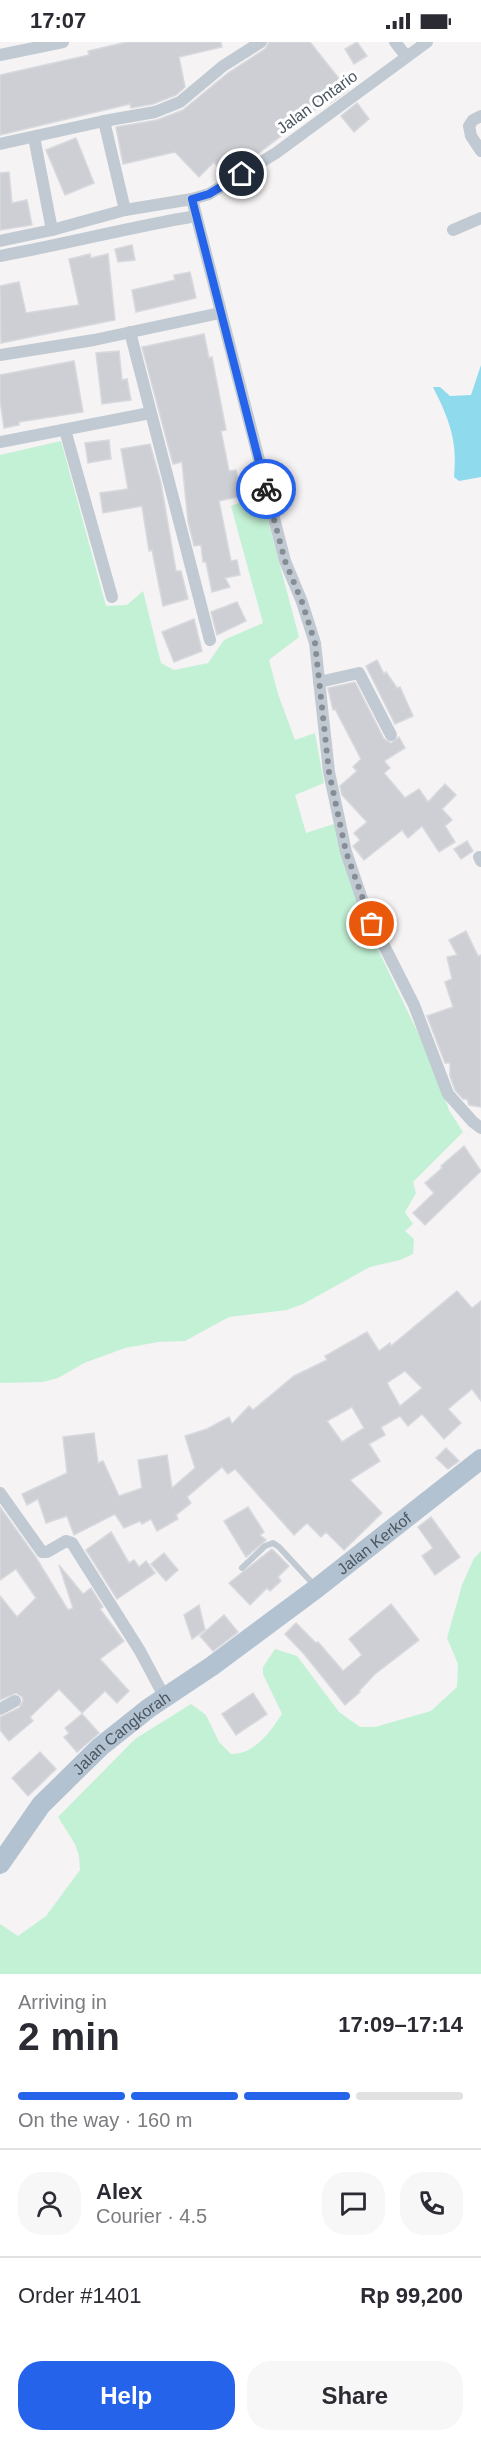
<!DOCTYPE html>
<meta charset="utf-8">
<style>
:root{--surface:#fff;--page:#f7f7f7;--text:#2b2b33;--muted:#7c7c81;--line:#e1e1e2;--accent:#2563eb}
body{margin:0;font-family:Arial,sans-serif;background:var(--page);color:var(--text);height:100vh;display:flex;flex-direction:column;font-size:22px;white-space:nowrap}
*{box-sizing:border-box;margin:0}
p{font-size:20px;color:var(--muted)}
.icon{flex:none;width:33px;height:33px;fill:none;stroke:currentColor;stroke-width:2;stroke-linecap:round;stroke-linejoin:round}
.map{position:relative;height:1932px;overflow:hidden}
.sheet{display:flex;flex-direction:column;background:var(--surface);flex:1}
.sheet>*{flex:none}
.pin{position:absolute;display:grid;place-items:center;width:51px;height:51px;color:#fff;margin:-26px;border:3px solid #fff;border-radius:50%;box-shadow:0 2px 6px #0007}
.courier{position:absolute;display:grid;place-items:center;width:60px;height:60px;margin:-30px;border:4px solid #2563eb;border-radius:50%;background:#fff;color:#222;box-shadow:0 2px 8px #0007}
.overview em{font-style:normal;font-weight:700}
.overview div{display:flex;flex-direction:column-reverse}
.overview{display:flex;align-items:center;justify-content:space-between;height:102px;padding:0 18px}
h1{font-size:39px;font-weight:700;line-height:45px}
.bar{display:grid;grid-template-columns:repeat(4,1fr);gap:9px 6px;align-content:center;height:72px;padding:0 18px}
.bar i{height:8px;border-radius:4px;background:var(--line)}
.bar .selected{background:var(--accent)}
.bar p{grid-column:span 4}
.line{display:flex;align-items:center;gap:15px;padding:0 18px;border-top:2px solid var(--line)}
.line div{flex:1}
.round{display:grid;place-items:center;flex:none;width:63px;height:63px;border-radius:24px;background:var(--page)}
.action{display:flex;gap:12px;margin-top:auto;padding:12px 18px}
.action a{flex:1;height:69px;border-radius:24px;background:var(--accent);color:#fff;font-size:24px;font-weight:700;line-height:69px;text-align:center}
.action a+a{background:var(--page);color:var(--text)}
.status{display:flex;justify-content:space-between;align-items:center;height:42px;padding:0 30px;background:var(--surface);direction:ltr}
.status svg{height:16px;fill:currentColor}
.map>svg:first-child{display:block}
.green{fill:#c3f1d5}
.water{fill:#90daee}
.building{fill:#cdcfd5;stroke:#d7d9de;stroke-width:1.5;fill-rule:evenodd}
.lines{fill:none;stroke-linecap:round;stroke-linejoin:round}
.service{stroke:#c1cad2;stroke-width:6}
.minor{stroke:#c1cad2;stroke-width:12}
.primary{stroke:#b3c2d1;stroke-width:20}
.done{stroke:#868d94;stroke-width:6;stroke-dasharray:0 10.8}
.route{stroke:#2563eb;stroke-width:8}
.labels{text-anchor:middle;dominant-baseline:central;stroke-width:6;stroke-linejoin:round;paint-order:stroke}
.street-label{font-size:16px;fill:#4a5661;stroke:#fff}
</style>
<div class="status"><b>17:07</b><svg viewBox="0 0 49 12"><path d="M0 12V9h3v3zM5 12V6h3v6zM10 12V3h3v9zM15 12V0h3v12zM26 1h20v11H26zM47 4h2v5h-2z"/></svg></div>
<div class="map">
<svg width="481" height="1932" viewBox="0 0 481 1932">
<rect width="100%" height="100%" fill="#f5f3f3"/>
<g class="green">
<polygon points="61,399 106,564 127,563 143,549 161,621 174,628 208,621 224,598 263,581 231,464 261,452 299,595 269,618 278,652 295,698 315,691 324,741 295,753 306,791 337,781 371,893 431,1018 449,1068 463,1090 413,1140 416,1151 405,1170 413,1182 405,1189 414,1197 413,1212 400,1218 370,1225 303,1262 287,1268 229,1275 185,1299 158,1300 125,1306 84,1321 58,1336 43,1340 0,1341 0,413"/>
<path d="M 481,1509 L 481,1932 L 0,1932 L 0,1882 L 18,1894 L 46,1874 L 80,1828 L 79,1814 L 75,1802 L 58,1775 L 135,1697 L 191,1662 L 206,1673 L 219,1700 L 231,1712 C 254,1713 270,1690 282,1672 L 263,1632 L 263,1625 L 275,1607 L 297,1614 L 339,1670 L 360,1685 L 375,1685 L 431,1669 L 457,1645 L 458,1622 L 447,1596 L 462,1543 L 474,1516 Z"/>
</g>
<path class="water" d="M 481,323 L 481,435 L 459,439 L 454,435 C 458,399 449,377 433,345 L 440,345 L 450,354 L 471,353 Z"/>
<g class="building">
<polygon points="127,0 221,0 222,5 179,15 185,45 176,53 153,62 131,66 130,62 0,93 0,33 89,13 88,9"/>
<polygon points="269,0 310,0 348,48 330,61 328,58 259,111 224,133 214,120 199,135 175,110 123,122 116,85 157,78 183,68 228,31 265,7"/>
<polygon points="357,0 367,14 354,22 345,7"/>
<polygon points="357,61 369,77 354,90 341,74"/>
<polygon points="76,96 94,141 65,153 46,108"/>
<polygon points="9,130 12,161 27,158 32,183 0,188 0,131"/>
<polygon points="132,203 135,218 118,220 115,207"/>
<polygon points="90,212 91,216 108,212 115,278 1,301 0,244 19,240 26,271 79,263 69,217"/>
<polygon points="190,230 196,256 136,270 132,248 175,238 174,233"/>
<polygon points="204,292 209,316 212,315 226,388 221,389 229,429 236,428 242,454 219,459 231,519 237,518 240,533 225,536 230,545 212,550 206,520 203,520 201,503 194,504 188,479 182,420 173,422 142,305"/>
<polygon points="119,309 122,338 127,337 131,358 102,362 96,311"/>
<polygon points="74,319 83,370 19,380 19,383 4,386 0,358 0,333"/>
<polygon points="109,398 111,417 88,421 85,401"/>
<polygon points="150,402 161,441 176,529 181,529 188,557 163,564 152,508 149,509 142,464 103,471 100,451 128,447 121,407"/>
<polygon points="237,560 246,579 217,593 211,570"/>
<polygon points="194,577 202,609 174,620 162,590"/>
<polygon points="377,618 384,632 386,630 397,646 400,645 413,674 395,682 366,624"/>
<polygon points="355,640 384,697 391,701 399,695 405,706 384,719 390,726 384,731 405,756 419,747 428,760 445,742 456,753 442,767 452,778 445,784 455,800 439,810 422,784 408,796 402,788 364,818 353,804 360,798 354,791 367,780 342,753 340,744 357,729 353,725 361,717 335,667 333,668 328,646"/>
<polygon points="467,799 473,809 461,817 454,807"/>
<polygon points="466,889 478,914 481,913 481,1065 469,1063 467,1057 463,1057 455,1048 450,1034 450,1021 445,1021 427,974 453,965 445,940 452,937 447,915 457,913 449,898"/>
<polygon points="464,1104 481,1129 425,1183 413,1171 434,1151 425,1141 442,1126 441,1124"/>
<path d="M 457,1249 L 472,1266 L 481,1259 L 481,1359 L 472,1347 L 448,1367 L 461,1381 L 444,1397 L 422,1372 L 408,1384 L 400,1374 L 381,1385 L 385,1393 L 369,1402 L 380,1419 L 350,1438 L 382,1471 L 344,1508 L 326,1490 L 321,1495 L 307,1481 L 294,1493 L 235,1427 L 228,1432 L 222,1425 L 187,1455 L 191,1461 L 176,1473 L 178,1477 L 157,1489 L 151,1477 L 142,1482 L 140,1479 L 124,1486 L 115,1472 L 74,1493 L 67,1474 L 46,1481 L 38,1457 L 27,1463 L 22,1452 L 67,1431 L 63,1395 L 94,1391 L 98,1421 L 103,1419 L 119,1454 L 142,1446 L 138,1418 L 167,1413 L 172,1446 L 195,1426 L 185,1394 L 207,1387 L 229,1375 L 232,1382 L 249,1364 L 253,1368 L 294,1334 L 327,1318 L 325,1314 L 367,1290 L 379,1309 L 390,1301 L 391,1304 ZM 405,1329 L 422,1346 L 400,1364 L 387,1341 ZM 352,1365 L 364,1386 L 342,1400 L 327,1379 Z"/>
<polygon points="446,1406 459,1419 448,1427 436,1416"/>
<polygon points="0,1465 35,1514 68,1568 73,1566 59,1523 83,1552 91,1546 103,1565 100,1567 124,1599 100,1617 129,1649 117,1661 105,1649 82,1671 59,1647 30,1675 33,1679 9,1699 0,1688 0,1675 19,1666 23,1659 22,1655 16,1651 0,1658 0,1554 17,1575 36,1556 16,1527 0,1538"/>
<polygon points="248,1465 264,1490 260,1493 266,1498 246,1515 224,1479"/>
<polygon points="431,1475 460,1515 435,1533 422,1514 433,1506 418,1485"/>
<polygon points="111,1490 129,1521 134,1518 139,1525 146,1519 155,1531 117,1557 86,1508"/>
<polygon points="272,1507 289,1524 278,1535 281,1539 270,1549 267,1546 250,1563 229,1541"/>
<polygon points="164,1511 178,1528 166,1539 151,1522"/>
<polygon points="391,1562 419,1598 375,1632 359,1649 360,1650 345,1663 304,1612 285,1592 296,1581 316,1601 318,1600 343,1629 362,1613 349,1597"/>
<polygon points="199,1563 205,1588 192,1597 184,1573"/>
<polygon points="224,1573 238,1590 213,1609 200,1594"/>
<polygon points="253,1651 267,1672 236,1693 222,1672"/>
<polygon points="82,1672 99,1691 77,1710 64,1695 69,1691 65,1686"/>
<polygon points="40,1710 56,1727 28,1754 12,1736"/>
</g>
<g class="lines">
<polyline class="service" points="242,1526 265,1504 273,1501 279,1505 315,1544"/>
<g class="minor">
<polyline points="395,0 406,14"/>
<polyline points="0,13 63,0"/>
<polyline points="481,74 473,78 469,84 471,94 481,109"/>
<polyline points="104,79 155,70 180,60 223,24 261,0"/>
<polyline points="34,95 52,188"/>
<polyline points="0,102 104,79 125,168"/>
<polyline points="192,157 285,519 302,560 315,601 329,730 346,810 365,866 414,963 448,1052 473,1080 481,1086"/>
<polyline points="453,188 481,176"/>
<polyline points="0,199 52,188 125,168 192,157 209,152 276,111 427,0"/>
<path d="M 0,214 C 66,202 130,185 196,174"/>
<polyline points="130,290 210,598"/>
<polyline points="0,313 94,298 220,271"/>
<polyline points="65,388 112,555"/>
<polyline points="0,400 150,371"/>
<polyline points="319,640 359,631 391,693"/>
<polyline points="479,815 481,819"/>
<polyline points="0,1451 42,1510 47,1510 66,1499 72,1501 140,1609 165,1656"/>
<polyline points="0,1667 15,1659"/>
</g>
<path class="primary" id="s1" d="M 0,1822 L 41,1763 L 100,1705 L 149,1666 L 212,1624 L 317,1546 L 481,1417"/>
</g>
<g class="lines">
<polyline class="done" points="266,447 285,519 302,560 315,601 329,730 346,810 372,882"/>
<polyline class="route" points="242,132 209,152 192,157 266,447"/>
</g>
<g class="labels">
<g class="street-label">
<text transform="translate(317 60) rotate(-36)">Jalan Ontario</text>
<text stroke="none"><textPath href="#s1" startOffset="496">Jalan Kerkof</textPath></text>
<text stroke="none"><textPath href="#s1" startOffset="180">Jalan Cangkorah</textPath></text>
</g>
</g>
</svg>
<div class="pin" style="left:372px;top:882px;background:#ea580c"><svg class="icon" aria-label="bag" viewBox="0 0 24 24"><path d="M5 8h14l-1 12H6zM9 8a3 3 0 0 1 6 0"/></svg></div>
<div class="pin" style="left:242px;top:132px;background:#1f2937"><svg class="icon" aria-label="home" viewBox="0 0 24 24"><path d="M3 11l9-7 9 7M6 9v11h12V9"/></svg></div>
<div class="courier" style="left:266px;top:447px"><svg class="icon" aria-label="bike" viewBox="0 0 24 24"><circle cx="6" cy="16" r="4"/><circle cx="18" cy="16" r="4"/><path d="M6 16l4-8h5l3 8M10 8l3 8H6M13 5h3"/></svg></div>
</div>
<section class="sheet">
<div class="overview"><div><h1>2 min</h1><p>Arriving in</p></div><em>17:09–17:14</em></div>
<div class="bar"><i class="selected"></i><i class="selected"></i><i class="selected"></i><i></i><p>On the way · 160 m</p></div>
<div class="line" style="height:108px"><a class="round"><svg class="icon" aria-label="person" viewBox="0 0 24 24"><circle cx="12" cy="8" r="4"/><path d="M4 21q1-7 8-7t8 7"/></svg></a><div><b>Alex</b><p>Courier · 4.5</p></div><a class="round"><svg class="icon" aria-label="chat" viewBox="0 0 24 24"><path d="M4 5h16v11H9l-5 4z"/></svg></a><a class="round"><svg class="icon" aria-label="phone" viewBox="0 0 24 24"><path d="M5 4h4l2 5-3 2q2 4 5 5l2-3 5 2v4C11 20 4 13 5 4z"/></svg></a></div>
<div class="line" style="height:78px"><div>Order #1401</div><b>Rp 99,200</b></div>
<div class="action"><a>Help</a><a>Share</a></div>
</section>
